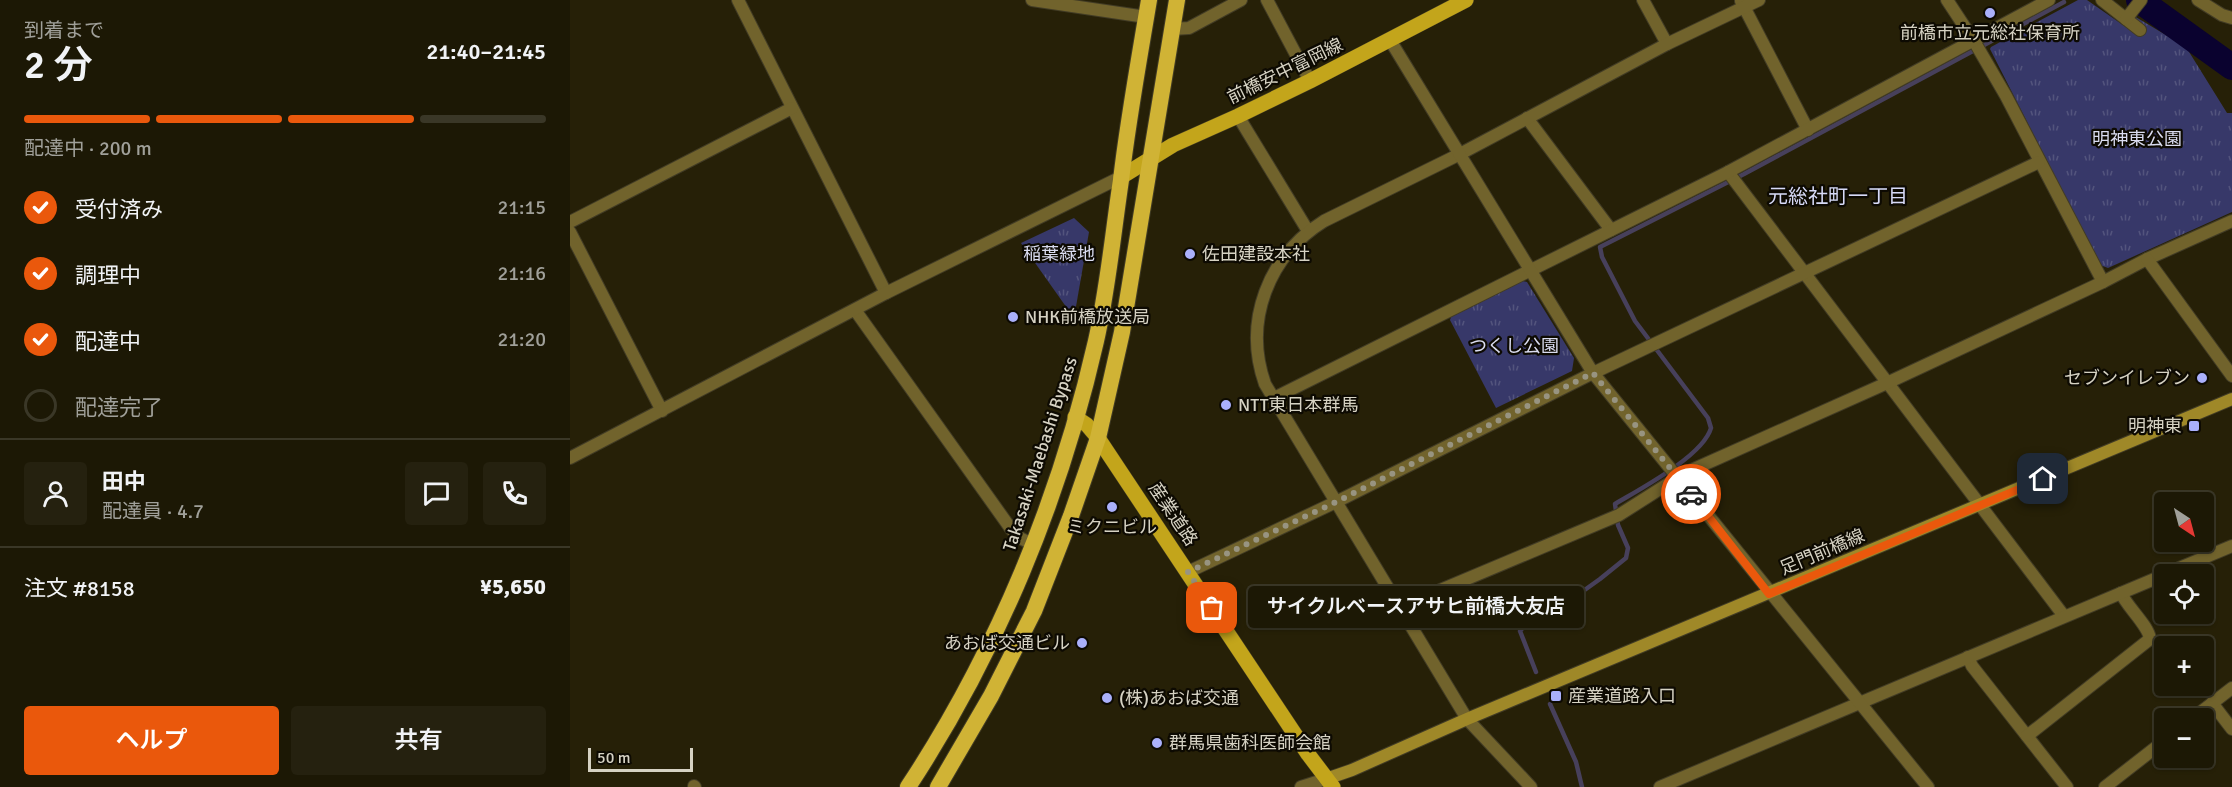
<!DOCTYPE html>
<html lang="ja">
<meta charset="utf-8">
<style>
:root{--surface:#1c1805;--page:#25210f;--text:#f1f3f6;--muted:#a0a09a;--line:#3a3727;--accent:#ea580c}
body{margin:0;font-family:Signika,"Noto Sans JP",sans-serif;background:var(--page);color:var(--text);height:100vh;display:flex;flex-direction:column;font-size:22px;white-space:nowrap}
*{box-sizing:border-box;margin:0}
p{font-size:20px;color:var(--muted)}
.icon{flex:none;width:33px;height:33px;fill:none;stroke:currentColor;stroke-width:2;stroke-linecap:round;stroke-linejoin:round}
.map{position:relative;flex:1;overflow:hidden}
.drawer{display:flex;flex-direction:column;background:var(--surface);width:570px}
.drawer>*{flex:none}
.needle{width:39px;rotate:144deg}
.controls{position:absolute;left:1584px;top:492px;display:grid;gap:12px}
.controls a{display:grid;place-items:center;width:60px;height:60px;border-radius:6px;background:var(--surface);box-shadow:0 2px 4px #0004,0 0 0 2px var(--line);font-size:30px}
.scale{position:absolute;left:18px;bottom:15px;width:105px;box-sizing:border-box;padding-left:6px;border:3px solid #d6d2c3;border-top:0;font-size:16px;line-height:21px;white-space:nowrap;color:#d6d2c3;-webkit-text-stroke:4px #0d0a02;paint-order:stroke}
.pin{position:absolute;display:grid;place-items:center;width:51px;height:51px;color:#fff;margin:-26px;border-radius:12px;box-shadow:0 3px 9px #0006}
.courier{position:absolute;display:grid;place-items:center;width:60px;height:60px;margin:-30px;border:4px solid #ea580c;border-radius:50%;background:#fff;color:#222;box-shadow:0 2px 8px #0007}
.bubble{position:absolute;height:42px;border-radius:6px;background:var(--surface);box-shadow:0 2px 4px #0004,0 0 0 2px var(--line);font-size:20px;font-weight:600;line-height:42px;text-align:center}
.head em{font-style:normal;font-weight:600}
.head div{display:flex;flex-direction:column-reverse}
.head{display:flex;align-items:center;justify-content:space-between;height:102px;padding:0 24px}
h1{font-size:39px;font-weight:600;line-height:45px}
.bar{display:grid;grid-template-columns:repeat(4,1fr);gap:9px 6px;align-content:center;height:72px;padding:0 24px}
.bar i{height:8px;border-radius:4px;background:var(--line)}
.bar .current{background:var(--accent)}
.bar p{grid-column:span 4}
.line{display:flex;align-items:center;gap:15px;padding:0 24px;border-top:2px solid var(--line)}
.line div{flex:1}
.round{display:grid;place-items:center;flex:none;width:63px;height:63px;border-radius:6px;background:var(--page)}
ol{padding:0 24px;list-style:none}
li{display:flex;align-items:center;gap:18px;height:66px}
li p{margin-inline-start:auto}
li .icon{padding:6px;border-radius:50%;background:var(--accent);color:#fff;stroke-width:4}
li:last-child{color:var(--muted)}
li i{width:33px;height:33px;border:3px solid var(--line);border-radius:50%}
.action{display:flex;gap:12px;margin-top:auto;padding:12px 24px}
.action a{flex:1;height:69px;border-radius:6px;background:var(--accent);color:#fff;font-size:24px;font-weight:600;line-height:69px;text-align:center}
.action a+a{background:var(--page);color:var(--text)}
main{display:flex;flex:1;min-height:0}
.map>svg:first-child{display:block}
.grass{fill:url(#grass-tufts)}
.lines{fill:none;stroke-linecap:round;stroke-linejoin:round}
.stream{stroke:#47405b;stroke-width:4.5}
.river{stroke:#0a022f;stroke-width:26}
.minor-casing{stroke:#423c25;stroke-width:14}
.tertiary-casing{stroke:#423c25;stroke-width:14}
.secondary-casing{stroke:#423c25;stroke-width:14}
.primary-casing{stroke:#423c25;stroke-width:16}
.trunk-casing{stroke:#423c25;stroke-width:18}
.minor{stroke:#71632c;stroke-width:12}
.tertiary{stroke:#71632c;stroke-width:12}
.secondary{stroke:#9f8828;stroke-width:12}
.primary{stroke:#c3a51b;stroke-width:15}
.trunk{stroke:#d0b335;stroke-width:16}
.done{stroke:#989481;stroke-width:6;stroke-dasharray:0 10.8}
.route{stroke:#ea580c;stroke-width:8}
.poi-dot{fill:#aab0fb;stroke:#0d0a02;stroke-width:2}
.labels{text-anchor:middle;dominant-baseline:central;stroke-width:4.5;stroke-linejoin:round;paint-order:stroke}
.poi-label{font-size:18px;fill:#d6d2c3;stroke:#0d0a02;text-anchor:start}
.street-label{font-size:18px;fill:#d6d2c3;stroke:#0d0a02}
.park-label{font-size:18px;fill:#dadcf0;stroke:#0d0a02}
.neighbourhood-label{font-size:20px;fill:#d7daf7;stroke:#0d0a02}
</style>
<main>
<section class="drawer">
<div class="head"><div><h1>2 分</h1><p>到着まで</p></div><em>21:40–21:45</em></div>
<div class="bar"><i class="current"></i><i class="current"></i><i class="current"></i><i></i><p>配達中 · 200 m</p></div>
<ol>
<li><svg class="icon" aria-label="check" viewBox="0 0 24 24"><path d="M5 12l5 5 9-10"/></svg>受付済み<p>21:15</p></li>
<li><svg class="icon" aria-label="check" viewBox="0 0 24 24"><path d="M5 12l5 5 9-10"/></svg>調理中<p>21:16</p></li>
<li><svg class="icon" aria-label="check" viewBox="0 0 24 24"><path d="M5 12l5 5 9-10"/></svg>配達中<p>21:20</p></li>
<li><i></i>配達完了</li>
</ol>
<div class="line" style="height:108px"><a class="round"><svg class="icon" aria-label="person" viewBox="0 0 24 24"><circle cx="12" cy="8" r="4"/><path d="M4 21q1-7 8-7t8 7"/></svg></a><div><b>田中</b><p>配達員 · 4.7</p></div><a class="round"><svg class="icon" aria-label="chat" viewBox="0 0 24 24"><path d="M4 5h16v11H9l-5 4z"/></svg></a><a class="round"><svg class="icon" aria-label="phone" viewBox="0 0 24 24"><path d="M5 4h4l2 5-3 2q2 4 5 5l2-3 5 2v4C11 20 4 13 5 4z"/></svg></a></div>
<div class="line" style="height:78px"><div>注文 #8158</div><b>¥5,650</b></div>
<div class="action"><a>ヘルプ</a><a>共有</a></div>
</section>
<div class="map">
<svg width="1662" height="787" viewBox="0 0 1662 787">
<defs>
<pattern id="grass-tufts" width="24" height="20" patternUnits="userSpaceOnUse" patternTransform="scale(1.5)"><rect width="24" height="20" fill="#373869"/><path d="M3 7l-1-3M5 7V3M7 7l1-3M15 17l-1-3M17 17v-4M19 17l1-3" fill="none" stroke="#53547d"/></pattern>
</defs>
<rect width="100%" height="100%" fill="#262007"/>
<g class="grass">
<polygon points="1508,0 1517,0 1560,30 1564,16 1616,47 1657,113 1662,113 1662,212 1538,268 1530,265 1420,49 1421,47"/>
<polygon points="504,218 519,232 504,318 451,243"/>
<polygon points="948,280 957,282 1004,358 1002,371 926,408 880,320 883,312"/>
</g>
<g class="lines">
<g class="stream">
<path d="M 966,672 L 950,631 L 957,623 L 1009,594 L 1030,579 L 1056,558 L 1058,548 L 1048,525 L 1045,504 C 1070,489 1133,456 1141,428 L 1138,418 L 1065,321 L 1032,257 L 1030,247 L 1174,174 L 1494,2"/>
<polyline points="980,704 1006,762 1012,787"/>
</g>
<polyline class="river" points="1569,0 1662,67"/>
<g class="minor-casing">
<g id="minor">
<polyline points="168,0 316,293"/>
<polyline points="462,0 576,17"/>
<polyline points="697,0 740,81"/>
<polyline points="1073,0 1097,44"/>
<polyline points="1377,0 1404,41 1436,96 1533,282"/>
<polyline points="1532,0 1570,30"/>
<polyline points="1628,0 1652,15 1662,18"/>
<polyline points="1171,1 1238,130"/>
<polyline points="1556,19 1571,0"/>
<polyline points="602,29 619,28 671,0"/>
<polyline points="668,116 738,231"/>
<polyline points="957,118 1041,230"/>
<polyline points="1158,172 1494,616"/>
<polyline points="0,222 222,108"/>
<polyline points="0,232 92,411"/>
<polyline points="285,310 441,529 450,538 462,544"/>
<polyline points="704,398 1158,172 1479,0"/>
<polyline points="618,572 766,502 1023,373 1469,162"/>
<polyline points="1595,574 1662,546"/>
<polyline points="830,607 1049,515 1115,473 1317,383 1533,282 1577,259 1662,221"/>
<polyline points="1398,657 1402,666 1497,787"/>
<polyline points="1642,703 1662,729"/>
<polyline points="1623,718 1662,688"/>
<path d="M 1457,736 L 1580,639 C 1579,626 1557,607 1551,593"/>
<polyline points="124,786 125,787"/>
<path d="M 961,787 L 897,719 L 695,384 C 673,321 698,256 754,221 L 890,154 L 1097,44 L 1189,0"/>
<polyline points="1090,787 1594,575"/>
<polyline points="1535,787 1594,741"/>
</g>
</g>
<g class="tertiary-casing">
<g id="tertiary">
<polyline points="820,40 1023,373 1358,787"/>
<polyline points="1577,259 1662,376"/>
<polyline points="0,458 316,293 551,177"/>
<polyline points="731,787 756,779"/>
</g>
</g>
<g class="secondary-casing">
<polyline id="secondary" points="756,779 782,770 897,719 1662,399"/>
</g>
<g class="primary-casing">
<g id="primary">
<polyline points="551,177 603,145 668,116 740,81 896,0"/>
<polyline points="505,417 517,425 528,438 738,754 763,787"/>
</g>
</g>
<g class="trunk-casing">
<g id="trunk">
<path d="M 338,787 C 427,652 490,499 526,341 C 538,288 543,233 551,180 C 558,120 569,60 579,0"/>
<polyline points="368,787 421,696 464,611 501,516 528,438 552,332 607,0"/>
</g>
</g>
<use href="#minor" class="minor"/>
<use href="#tertiary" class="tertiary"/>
<use href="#secondary" class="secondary"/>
<use href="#primary" class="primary"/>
<use href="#trunk" class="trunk"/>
</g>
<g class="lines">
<polyline class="done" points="642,608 618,572 766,502 1023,373 1121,494"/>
<polyline class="route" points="1121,494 1199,594 1473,479"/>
</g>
<g class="poi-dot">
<circle cx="1420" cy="13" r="6"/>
<circle cx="620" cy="254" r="6"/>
<circle cx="443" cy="317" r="6"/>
<circle cx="1632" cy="378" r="6"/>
<circle cx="656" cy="405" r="6"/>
<rect x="1618" y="420" width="12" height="12" rx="3"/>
<circle cx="542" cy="507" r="6"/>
<circle cx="512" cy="643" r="6"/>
<rect x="980" y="690" width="12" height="12" rx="3"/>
<circle cx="537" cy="698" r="6"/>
<circle cx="587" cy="743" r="6"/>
</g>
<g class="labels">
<g class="poi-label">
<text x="1420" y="33" text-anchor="middle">前橋市立元総社保育所</text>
<text x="632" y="254">佐田建設本社</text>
<text x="455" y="317">NHK前橋放送局</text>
<text x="1620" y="378" text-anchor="end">セブンイレブン</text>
<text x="668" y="405">NTT東日本群馬</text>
<text x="1612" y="426" text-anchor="end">明神東</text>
<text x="542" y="527" text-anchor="middle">ミクニビル</text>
<text x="500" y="643" text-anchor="end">あおば交通ビル</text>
<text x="998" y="696">産業道路入口</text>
<text x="549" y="698">(株)あおば交通</text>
<text x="599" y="743">群馬県歯科医師会館</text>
</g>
<g class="street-label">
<text transform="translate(715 71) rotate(-26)">前橋安中富岡線</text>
<text transform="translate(470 454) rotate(-72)">Takasaki-Maebashi Bypass</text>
<text transform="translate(603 514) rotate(56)">産業道路</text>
<text transform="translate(1252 552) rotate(-23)">足門前橋線</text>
</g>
<g class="park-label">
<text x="1567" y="139">明神東公園</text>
<text x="489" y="254">稲葉緑地</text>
<text x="944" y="346">つくし公園</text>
</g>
<g class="neighbourhood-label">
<text x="1268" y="196">元総社町一丁目</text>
</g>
</g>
</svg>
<div class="controls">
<a><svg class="needle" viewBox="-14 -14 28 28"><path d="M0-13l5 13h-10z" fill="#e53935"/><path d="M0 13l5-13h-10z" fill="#a0a09a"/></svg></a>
<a><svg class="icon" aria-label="locate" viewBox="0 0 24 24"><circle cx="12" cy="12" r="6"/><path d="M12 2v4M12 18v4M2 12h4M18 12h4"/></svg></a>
<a>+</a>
<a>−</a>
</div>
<div class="scale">50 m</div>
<div class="pin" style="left:642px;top:608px;background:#ea580c"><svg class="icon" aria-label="bag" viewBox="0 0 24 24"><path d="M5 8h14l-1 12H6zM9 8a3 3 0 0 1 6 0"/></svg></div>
<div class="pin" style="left:1473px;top:479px;background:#1f2937"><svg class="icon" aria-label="home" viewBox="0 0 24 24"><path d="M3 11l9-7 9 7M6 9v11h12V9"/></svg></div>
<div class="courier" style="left:1121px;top:494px"><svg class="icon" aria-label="car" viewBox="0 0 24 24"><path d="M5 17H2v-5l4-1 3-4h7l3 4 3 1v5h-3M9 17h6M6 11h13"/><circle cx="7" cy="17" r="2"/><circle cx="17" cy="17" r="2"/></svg></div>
<div class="bubble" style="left:678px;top:586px;width:336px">サイクルベースアサヒ前橋大友店</div>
</div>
</main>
